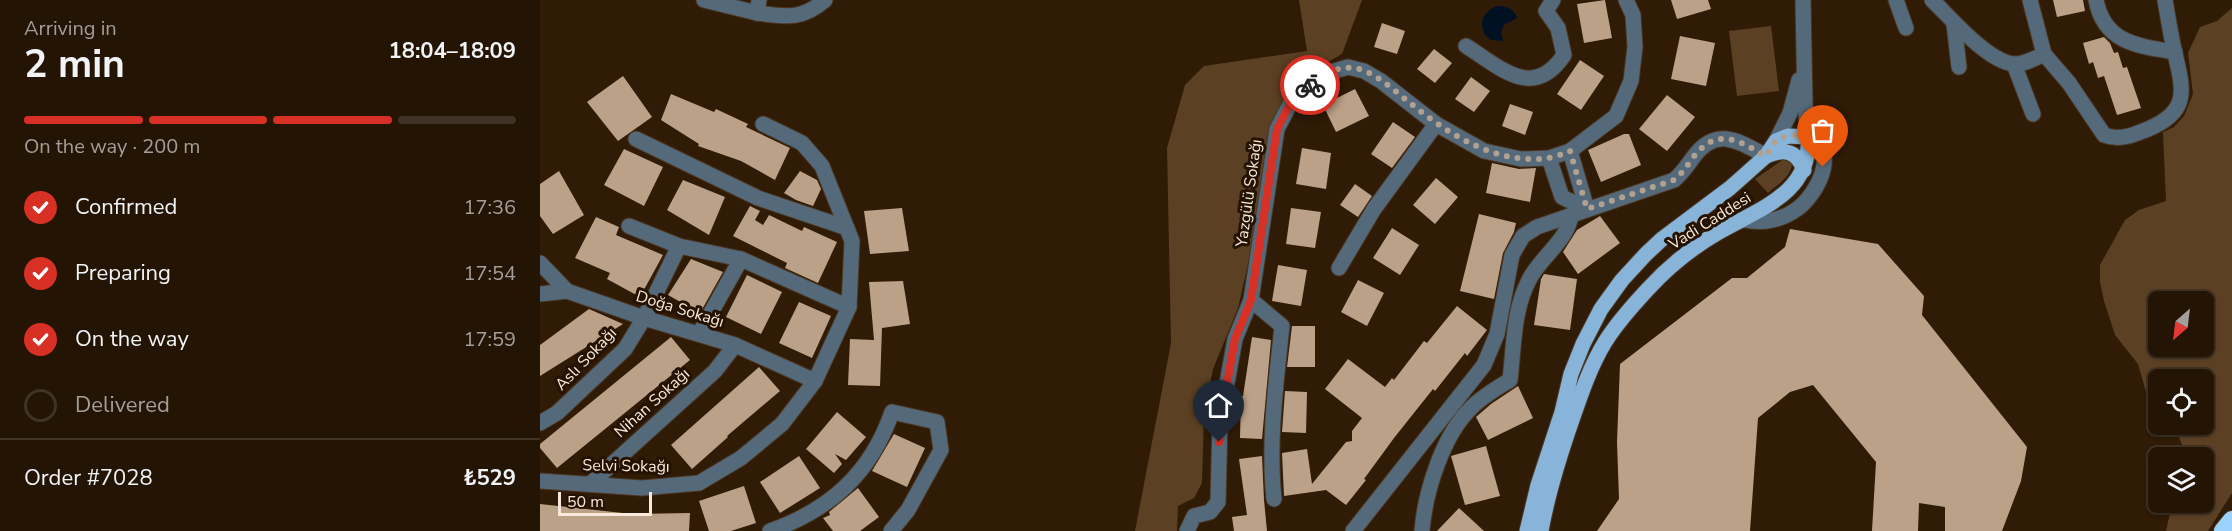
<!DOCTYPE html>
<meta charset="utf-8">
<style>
:root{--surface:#231404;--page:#2b1d0e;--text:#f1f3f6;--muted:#a39e9a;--line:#403326;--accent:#d93025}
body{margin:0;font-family:"Nunito Sans",sans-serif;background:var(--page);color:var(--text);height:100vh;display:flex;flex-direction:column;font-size:22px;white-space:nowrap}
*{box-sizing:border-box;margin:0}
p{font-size:20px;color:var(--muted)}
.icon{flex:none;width:33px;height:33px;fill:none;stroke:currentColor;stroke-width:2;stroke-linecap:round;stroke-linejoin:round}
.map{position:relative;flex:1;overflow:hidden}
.sheet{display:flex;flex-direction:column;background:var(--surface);width:540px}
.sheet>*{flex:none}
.needle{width:39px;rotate:208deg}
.buttons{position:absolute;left:1608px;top:291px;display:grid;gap:12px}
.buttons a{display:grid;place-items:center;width:66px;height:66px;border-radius:9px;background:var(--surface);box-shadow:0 2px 4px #0004,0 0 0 2px var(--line);font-size:30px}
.scale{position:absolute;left:18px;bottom:15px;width:94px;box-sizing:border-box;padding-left:6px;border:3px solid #f7e9dc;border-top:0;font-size:16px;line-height:21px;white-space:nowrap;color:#f7e9dc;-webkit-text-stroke:4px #251200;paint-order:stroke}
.pin{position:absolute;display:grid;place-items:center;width:51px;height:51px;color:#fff;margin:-62px -26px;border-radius:50% 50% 50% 0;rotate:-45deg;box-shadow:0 0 6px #0007}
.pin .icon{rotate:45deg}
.courier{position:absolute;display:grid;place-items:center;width:60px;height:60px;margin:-30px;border:4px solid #d93025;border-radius:50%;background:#fff;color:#222;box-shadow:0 2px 8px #0007}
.summary em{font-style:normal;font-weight:700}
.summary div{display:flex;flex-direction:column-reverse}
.summary{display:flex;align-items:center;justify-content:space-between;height:102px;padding:0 24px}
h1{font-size:39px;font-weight:700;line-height:45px}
.bar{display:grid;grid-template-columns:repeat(4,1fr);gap:9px 6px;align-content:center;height:72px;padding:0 24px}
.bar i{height:8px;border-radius:4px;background:var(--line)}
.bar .active{background:var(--accent)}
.bar p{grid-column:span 4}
.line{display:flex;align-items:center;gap:15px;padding:0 24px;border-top:2px solid var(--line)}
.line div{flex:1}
ol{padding:0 24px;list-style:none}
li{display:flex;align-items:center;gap:18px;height:66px}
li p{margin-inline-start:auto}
li .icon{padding:6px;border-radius:50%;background:var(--accent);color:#fff;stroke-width:4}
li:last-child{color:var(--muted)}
li i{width:33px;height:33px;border:3px solid var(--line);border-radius:50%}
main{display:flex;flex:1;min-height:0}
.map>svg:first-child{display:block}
.green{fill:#5c4023;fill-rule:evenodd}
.water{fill:#001123}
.building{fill:#bba188}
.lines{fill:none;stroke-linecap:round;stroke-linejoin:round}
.minor-casing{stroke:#4b3824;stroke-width:17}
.major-casing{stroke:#4b3824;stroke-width:17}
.highway-casing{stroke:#4b3824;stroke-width:20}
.minor{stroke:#546a7b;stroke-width:15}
.major{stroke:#87b4d8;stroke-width:15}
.highway{stroke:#9bd2fd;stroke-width:18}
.done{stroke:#b1a191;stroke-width:6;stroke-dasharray:0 10.8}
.route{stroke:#d93025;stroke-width:8}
.labels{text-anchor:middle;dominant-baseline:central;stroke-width:6;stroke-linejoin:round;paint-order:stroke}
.street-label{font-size:16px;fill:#f7e9dc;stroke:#251200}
</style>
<main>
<section class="sheet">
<div class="summary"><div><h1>2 min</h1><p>Arriving in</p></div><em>18:04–18:09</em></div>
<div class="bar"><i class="active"></i><i class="active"></i><i class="active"></i><i></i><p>On the way · 200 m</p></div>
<ol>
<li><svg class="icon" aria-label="check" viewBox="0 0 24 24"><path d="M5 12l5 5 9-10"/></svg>Confirmed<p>17:36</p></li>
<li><svg class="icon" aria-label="check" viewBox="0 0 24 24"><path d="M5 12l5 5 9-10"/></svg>Preparing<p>17:54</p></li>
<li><svg class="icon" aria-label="check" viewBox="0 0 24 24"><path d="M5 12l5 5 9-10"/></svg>On the way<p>17:59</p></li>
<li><i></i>Delivered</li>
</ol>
<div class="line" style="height:78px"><div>Order #7028</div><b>₺529</b></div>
</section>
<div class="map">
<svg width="1692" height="531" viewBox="0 0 1692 531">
<rect width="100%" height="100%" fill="#2f1b06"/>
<g class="green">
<polygon points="759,0 822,0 802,54 758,79 731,123 708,264 698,308 673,369 664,413 662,483 654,498 638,506 637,531 595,531 631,343 627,148 645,85 664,66 767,51"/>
<path d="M 1692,8 L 1692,493 L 1668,531 L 1626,531 L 1630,513 L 1643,503 L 1664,502 L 1664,458 L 1647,457 L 1638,435 L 1620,432 L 1613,416 L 1598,364 L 1575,335 L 1564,301 L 1560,282 L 1560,265 L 1585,220 L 1599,210 L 1626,201 L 1623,132 L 1634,127 L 1644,116 L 1653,94 L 1648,53 L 1660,27 L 1677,21 ZM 1618,302 L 1664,302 L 1664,346 L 1618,346 ZM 1618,380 L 1664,380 L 1664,424 L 1618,424 Z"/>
<polygon points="1231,26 1239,91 1197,96 1189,31"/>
<path d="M 1244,159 L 1249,160 L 1252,164 C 1251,177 1237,185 1228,193 L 1215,179 Z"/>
</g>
<path class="water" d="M 956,6 C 966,6 974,8 977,18 L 964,25 L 961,32 L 963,41 L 951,40 L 945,35 C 939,21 943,13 956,6 Z"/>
<g class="building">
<polygon points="1065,0 1072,38 1044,43 1037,4"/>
<polygon points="1131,0 1168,0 1171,9 1137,19"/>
<polygon points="1513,0 1543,0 1545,11 1517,17"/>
<polygon points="842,23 865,31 857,54 834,47"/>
<polygon points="1140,36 1175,43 1166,86 1131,79"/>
<polygon points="1564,37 1570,43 1574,53 1578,52 1583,68 1587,67 1601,108 1577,115 1564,76 1558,78 1553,62 1549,64 1543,43"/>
<polygon points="894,49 912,63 895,83 877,69"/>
<polygon points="1040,60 1064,76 1041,110 1017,94"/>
<polygon points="83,76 112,117 78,141 47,102"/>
<polygon points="931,77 950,91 934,112 915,99"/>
<polygon points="815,89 829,116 796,132 783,105"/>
<polygon points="131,94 174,112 176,109 208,124 206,127 250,148 235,180 201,161 158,146 159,144 121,120"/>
<polygon points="1127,95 1155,117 1127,151 1099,129"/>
<polygon points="970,104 993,112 985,135 962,126"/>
<polygon points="853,122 875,137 852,168 831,154"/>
<polygon points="1084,134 1089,134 1101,165 1061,182 1048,150"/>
<polygon points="762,148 791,153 786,189 756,184"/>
<polygon points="84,149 123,167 104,206 64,185"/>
<polygon points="952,163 979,169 996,168 990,202 946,193"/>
<polygon points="19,171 44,215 13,234 0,216 0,184"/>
<polygon points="260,171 277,180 281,189 273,206 256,200 244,193"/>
<polygon points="896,178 918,197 895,224 873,205"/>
<polygon points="143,180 185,197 169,235 127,210"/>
<polygon points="815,184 832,196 818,217 800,205"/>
<polygon points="210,206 220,211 215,220 223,225 229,215 262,231 264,227 297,242 278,283 245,268 247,263 193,236"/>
<polygon points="362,208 369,251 330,254 324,211"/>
<polygon points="751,208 781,212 775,248 746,244"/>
<polygon points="939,214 976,223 974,232 963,253 954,299 920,291"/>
<polygon points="1060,216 1080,243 1038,274 1023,252 1037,230"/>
<polygon points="56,217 79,227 76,235 123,255 100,297 67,279 70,273 35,258"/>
<polygon points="852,228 879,245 860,275 833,258"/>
<polygon points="1250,229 1338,244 1384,296 1382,315 1487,447 1481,481 1462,531 1405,531 1405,507 1379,503 1378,531 1332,531 1336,462 1273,385 1250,392 1218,418 1210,531 1057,531 1079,499 1077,442 1080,364 1192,278 1207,278 1245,247"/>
<polygon points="151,259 183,272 160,313 128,295"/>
<polygon points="738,265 767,270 761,306 732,301"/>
<polygon points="1004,274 1037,279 1030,330 994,325 1001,279"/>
<polygon points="207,275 242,292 221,334 186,317"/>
<polygon points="818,280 844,293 827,326 801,312"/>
<polygon points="363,281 370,324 342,328 340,386 308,385 310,339 334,340 329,282"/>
<polygon points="259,302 291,316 272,358 239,343"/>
<polygon points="917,306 947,330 927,356 925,353 895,391 893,389 854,438 824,479 826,480 806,505 786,490 744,496 742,453 767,449 772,484 806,442 812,441 812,431 822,418 785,389 808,359 845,387 852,378 854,380 884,341 887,343"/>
<polygon points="49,309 83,324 0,376 0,345"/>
<polygon points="752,326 775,326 775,367 747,367"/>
<polygon points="131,337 150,360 17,468 0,448 0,444"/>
<polygon points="712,337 731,340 722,439 700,438 701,396 703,396"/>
<polygon points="219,367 240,391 187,436 188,437 152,469 131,445"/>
<polygon points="978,386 993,418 948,440 936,417 951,404"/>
<polygon points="745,391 767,392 766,433 742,432"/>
<polygon points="297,412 326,437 306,460 295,454 302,464 294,473 266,449"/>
<polygon points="354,434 385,448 367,487 332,471"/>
<polygon points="946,446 960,496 925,505 911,456"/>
<polygon points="259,456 280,488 240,513 220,482"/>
<polygon points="722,456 724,500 727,531 694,531 692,517 707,515 699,459"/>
<polygon points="204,486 216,523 191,531 169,531 159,501"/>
<polygon points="318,488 339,517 320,531 293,531 283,518 290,515 289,512"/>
<polygon points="0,504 92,514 150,513 149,531 0,531"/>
<polygon points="919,508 944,531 897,531"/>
</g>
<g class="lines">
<g class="minor-casing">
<g id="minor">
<polyline points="164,0 217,13 219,0"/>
<polyline points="1356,0 1366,28"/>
<path d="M 1392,0 C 1411,18 1446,60 1473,64 C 1483,65 1496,58 1504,54"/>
<path d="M 1490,0 L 1504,54 L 1529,83 L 1564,135 C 1580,141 1593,135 1608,129 C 1649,112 1644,91 1635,54 C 1631,36 1628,18 1625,0"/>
<path d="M 1556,0 C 1564,43 1598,46 1635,52"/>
<path d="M 217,13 C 246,17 262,20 285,0"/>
<polyline points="1414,24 1419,67"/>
<path d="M 926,46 C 961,68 993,101 1024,55 L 1018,28 L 1006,11 L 1013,0"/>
<polyline points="1474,64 1493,114"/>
<polyline points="96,139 218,198 307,228"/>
<polyline points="1236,141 1250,113 1259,80"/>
<polyline points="1030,151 1047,209"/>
<polyline points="1009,158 1022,197 1047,209"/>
<path d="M 1204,220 C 1223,224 1242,220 1257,209 C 1277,195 1301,149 1268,137 L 1265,104 L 1263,0"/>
<polyline points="89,226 139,246 201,259 309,307"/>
<polyline points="0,263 27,291 104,318 195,345 275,381"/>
<polyline points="799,268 834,209 896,124"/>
<polyline points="0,294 27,291"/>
<path d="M 711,300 L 742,326 C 736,384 728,441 734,499"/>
<polyline points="159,334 201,259"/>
<polyline points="0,423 17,413 85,349 104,318 139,246"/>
<polyline points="0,481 102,488 159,483 201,458 242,424 275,381 309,307 312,241 282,166 262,143 223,124"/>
<polyline points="50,484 175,371 195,345"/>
<path d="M 230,531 C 290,510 331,473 352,412 L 397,422 L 401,450 L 368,510 L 351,531"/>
<polyline points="647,531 654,516 670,512 678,502 680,422 695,339 711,300 737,129 750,104 778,76 808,67 824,71 841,81 896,124 944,151 981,159 1009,158 1030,151 1076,116 1091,81 1095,47 1093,15 1086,0"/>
<path d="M 813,531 L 944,365 L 957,334 L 972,255 L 983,236 L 997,227 L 1134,180 C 1143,173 1148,164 1155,155 C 1178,126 1200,142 1226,156"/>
<path d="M 882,531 C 885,492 903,434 932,407 C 943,396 957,388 970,380 C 974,347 973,310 989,280 C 1000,257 1028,241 1031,215"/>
</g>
</g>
<g class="major-casing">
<g id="major">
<path d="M 1226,156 C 1245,148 1257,151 1264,170"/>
<path d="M 987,531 L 998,485 L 1022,412 L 1031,374 L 1043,344 L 1061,309 L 1082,280 L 1106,254 L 1122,239 L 1190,188 L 1226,156 L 1236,141 L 1248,136 L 1268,137 C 1272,193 1219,209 1179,232 C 1153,247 1128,267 1108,289 C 1093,305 1077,323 1065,342 C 1051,365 1042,391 1033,417 C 1020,454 1008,492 1001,531"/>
</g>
</g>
<g class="highway-casing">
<polyline id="highway" points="1683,531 1692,520"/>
</g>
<use href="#minor" class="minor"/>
<use href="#major" class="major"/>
<use href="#highway" class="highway"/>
</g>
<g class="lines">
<path class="done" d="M 770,85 C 784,71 806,63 825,71 C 843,79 858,94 874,106 C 911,136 958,165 1008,158 C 1015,157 1023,154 1030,151 L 1047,209 L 1134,180 C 1143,173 1148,164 1155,155 C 1179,126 1200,142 1226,156 C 1229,151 1233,143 1237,140 C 1249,132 1275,134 1282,147 C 1285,153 1283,160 1283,167"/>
<polyline class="route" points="679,442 680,422 695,339 711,300 737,129 750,104 770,85"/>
</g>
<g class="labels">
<g class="street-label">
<text transform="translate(709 193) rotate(-82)">Yazgülü Sokağı</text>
<text transform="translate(1170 221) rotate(-32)">Vadi Caddesi</text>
<text transform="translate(140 309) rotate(17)">Doğa Sokağı</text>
<text transform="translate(46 359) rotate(-46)">Aslı Sokağı</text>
<text transform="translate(112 403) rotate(-42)">Nihan Sokağı</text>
<text transform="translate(86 466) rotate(1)">Selvi Sokağı</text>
</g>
</g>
</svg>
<div class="buttons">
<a><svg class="needle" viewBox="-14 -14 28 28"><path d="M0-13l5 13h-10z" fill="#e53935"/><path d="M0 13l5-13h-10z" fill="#a39e9a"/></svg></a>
<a><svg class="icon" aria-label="locate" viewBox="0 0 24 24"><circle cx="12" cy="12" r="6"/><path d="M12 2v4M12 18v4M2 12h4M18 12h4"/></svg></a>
<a><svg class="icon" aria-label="layers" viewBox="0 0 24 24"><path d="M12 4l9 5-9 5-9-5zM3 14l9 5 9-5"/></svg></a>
</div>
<div class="scale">50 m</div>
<div class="pin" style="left:1283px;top:167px;background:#ea580c"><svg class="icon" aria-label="bag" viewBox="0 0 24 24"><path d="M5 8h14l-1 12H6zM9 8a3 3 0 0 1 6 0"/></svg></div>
<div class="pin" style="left:679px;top:442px;background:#1f2937"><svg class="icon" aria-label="home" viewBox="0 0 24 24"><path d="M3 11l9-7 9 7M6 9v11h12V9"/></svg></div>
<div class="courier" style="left:770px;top:85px"><svg class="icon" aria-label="bike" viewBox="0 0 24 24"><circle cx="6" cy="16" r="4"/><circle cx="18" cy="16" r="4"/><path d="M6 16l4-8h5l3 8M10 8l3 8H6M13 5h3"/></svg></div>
</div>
</main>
